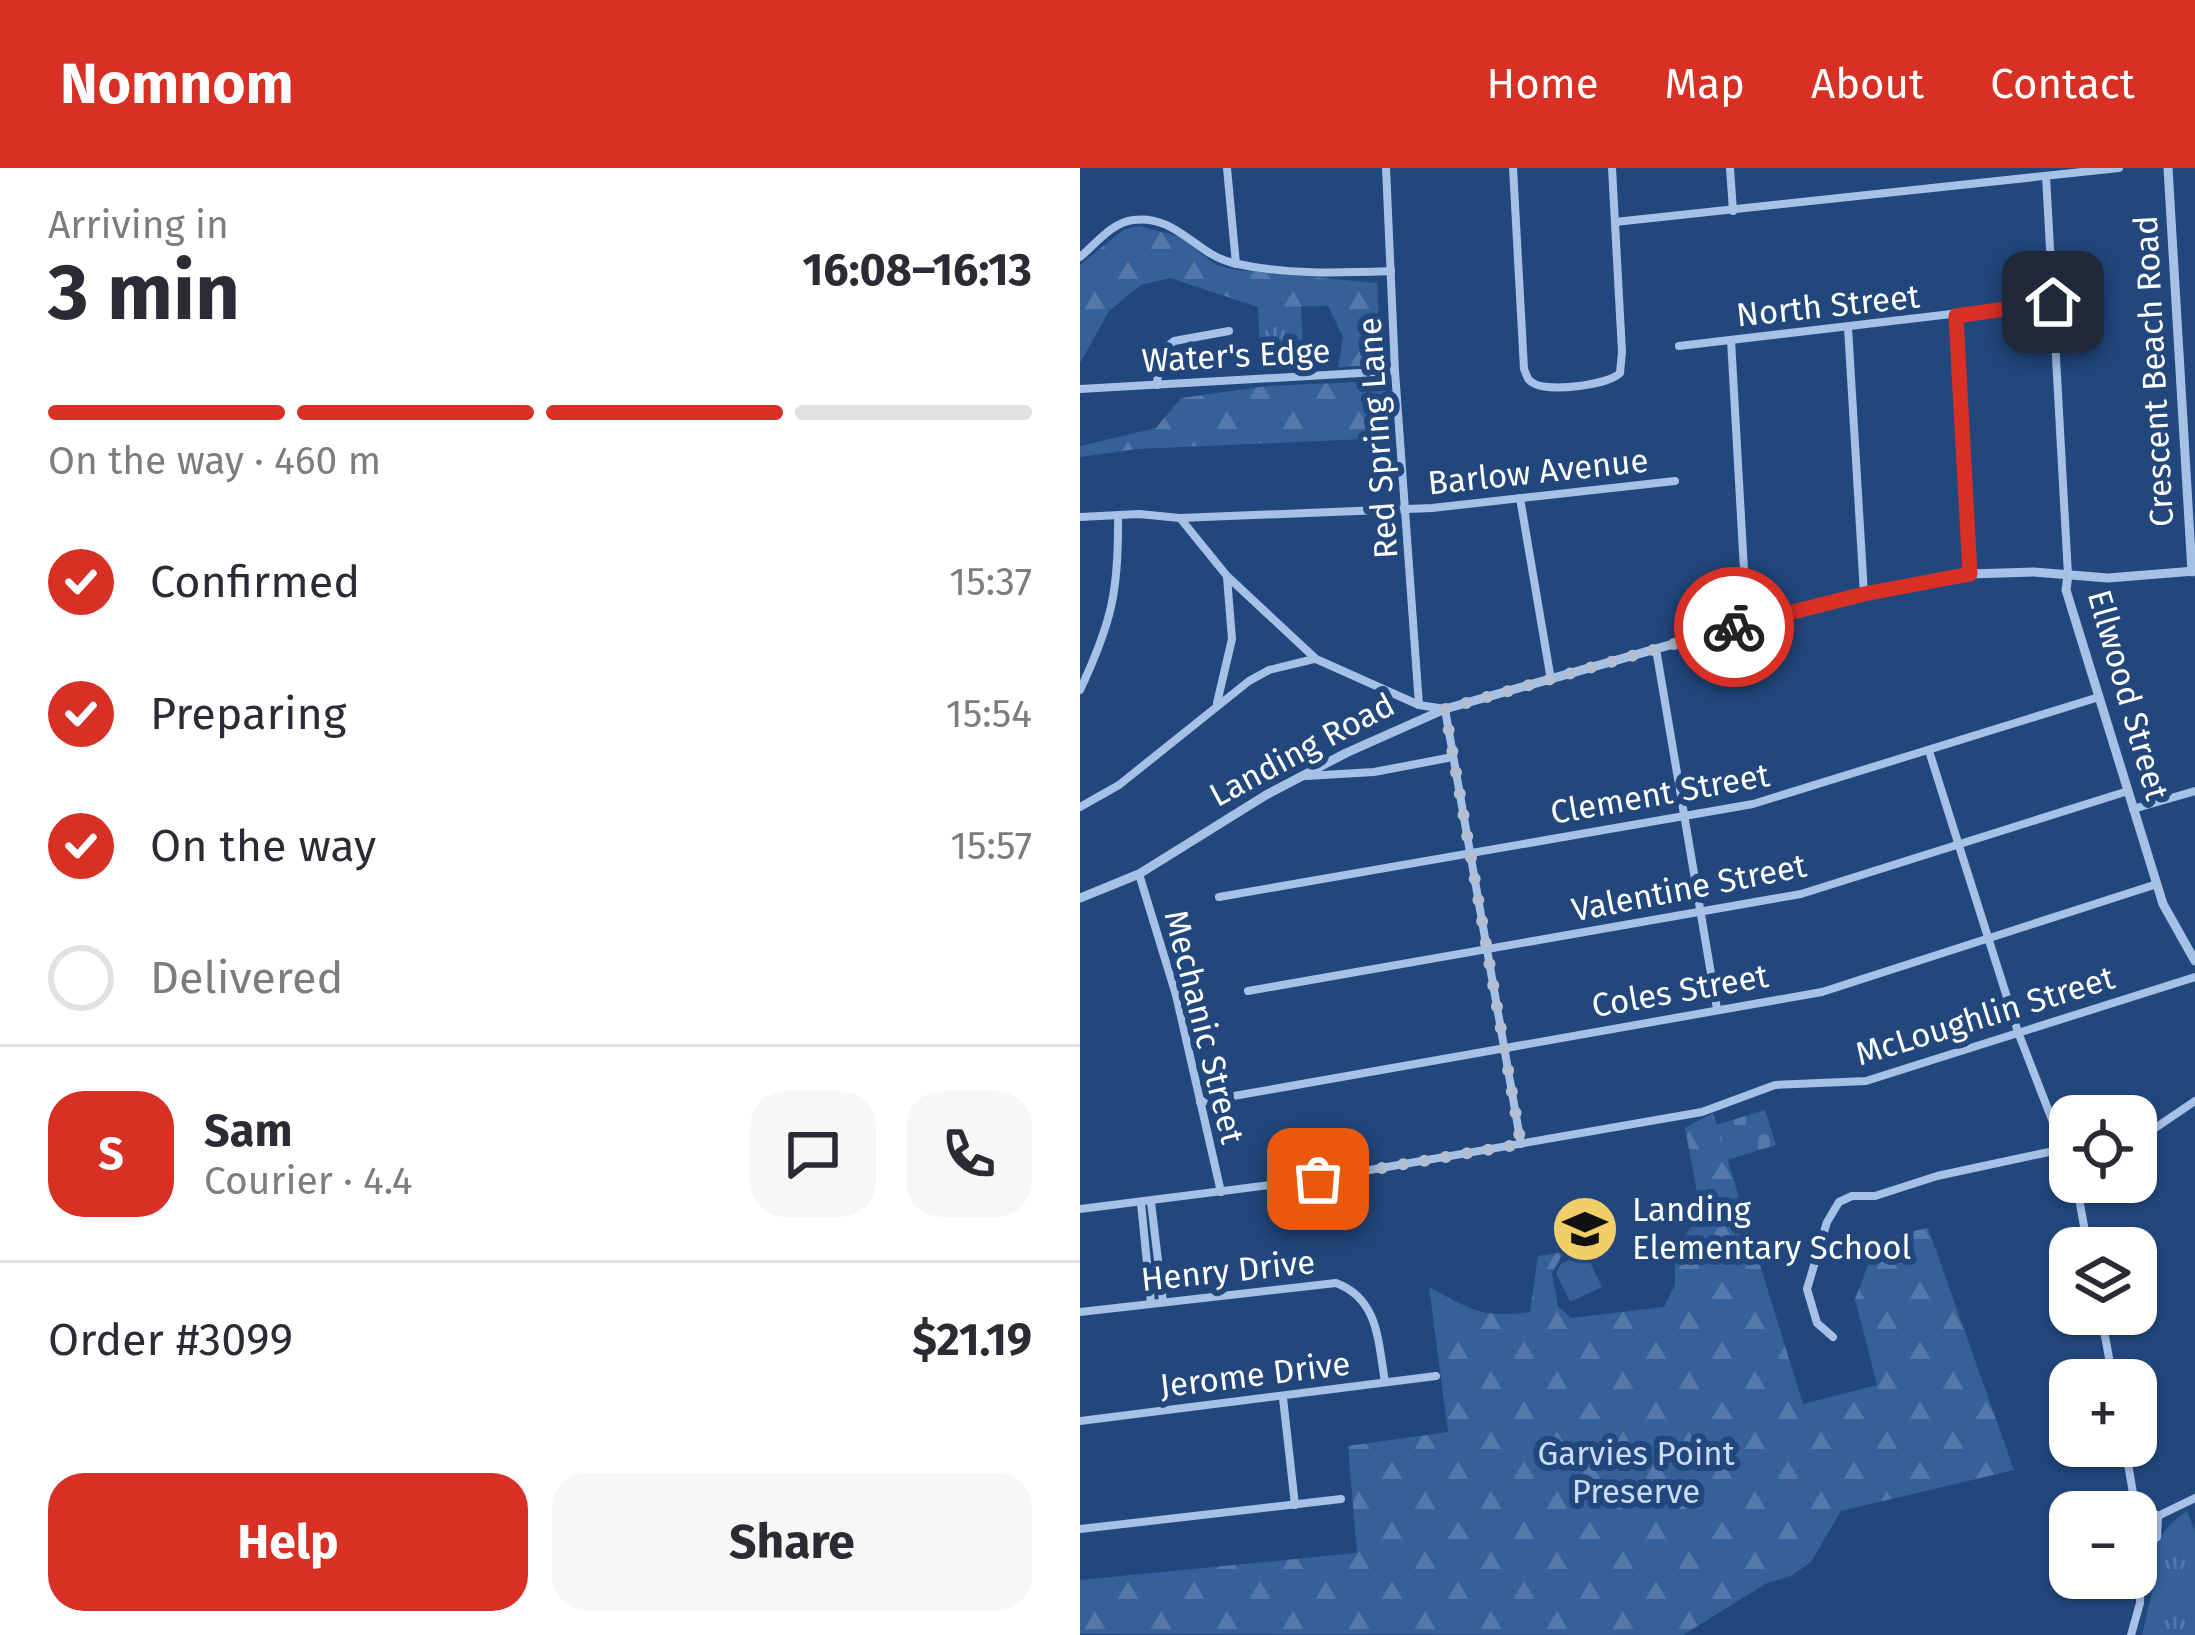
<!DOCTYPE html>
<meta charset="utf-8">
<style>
:root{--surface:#fff;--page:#f7f7f7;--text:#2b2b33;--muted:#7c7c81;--line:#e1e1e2;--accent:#d93025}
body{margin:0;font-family:"Fira Sans",sans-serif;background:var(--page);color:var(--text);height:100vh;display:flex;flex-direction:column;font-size:45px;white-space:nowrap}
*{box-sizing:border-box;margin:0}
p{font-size:39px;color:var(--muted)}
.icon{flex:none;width:66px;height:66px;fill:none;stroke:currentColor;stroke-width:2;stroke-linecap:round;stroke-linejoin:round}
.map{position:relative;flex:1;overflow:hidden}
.sheet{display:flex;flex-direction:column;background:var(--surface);width:1080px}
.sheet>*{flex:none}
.tools{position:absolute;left:969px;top:927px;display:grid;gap:24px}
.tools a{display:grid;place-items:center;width:108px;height:108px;border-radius:24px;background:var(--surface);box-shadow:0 3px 9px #0004;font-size:60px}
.pin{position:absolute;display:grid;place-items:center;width:102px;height:102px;color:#fff;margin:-51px;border-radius:24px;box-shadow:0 6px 18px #0006}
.courier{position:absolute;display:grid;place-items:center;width:120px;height:120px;margin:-60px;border:9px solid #d93025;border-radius:50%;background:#fff;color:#222;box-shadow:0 3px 15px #0007}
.headline em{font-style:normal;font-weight:700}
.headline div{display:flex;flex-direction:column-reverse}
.headline{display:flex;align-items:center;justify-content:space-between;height:204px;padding:0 48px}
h1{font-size:78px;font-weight:700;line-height:90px}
.bar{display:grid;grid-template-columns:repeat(4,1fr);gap:18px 12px;align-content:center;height:144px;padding:0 48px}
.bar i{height:15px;border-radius:9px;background:var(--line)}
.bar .active{background:var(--accent)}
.bar p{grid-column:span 4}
.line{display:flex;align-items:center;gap:30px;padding:0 48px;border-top:3px solid var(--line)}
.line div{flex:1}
.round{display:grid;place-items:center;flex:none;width:126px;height:126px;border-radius:36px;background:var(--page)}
ol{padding:0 48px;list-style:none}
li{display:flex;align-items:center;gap:36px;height:132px}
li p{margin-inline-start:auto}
li .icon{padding:12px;border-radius:50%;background:var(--accent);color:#fff;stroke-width:4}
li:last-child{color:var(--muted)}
li i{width:66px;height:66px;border:6px solid var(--line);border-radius:50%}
.primary-button{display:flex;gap:24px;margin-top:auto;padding:24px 48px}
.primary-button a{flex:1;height:138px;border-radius:36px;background:var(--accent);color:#fff;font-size:48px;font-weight:700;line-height:138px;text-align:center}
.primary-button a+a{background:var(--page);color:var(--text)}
header{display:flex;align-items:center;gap:72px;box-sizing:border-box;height:168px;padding:0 60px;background:var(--accent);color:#fff}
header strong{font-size:57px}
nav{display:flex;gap:66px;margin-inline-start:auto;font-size:42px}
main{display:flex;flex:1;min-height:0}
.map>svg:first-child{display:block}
.grass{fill:url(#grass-tufts)}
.forest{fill:url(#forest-firs)}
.cemetery{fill:url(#cemetery-stones)}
.pitch{fill:#35609a}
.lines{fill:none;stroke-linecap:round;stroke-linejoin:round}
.minor{stroke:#a5c1e6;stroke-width:8}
.tertiary{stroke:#a5c1e6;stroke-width:9}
.done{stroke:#b2bfd2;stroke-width:12;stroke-dasharray:0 21.6}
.route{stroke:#d93025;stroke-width:15}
.labels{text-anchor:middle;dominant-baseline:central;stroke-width:12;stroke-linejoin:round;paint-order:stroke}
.street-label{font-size:33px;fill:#fff;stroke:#22477d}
.poi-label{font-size:33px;fill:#fff;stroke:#22477d;text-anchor:start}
.park-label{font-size:33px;fill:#c9dbf5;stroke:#22477d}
</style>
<header>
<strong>Nomnom</strong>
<nav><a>Home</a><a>Map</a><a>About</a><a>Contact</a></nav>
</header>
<main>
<section class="sheet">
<div class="headline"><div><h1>3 min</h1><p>Arriving in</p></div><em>16:08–16:13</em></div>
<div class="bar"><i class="active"></i><i class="active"></i><i class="active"></i><i></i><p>On the way · 460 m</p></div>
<ol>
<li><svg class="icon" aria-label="check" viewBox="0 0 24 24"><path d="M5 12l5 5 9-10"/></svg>Confirmed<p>15:37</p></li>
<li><svg class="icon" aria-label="check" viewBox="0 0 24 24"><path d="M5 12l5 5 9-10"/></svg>Preparing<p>15:54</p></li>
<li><svg class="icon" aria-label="check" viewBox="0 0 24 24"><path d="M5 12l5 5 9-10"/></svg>On the way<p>15:57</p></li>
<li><i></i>Delivered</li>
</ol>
<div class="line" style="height:216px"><b class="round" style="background:var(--accent);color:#fff">S</b><div><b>Sam</b><p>Courier · 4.4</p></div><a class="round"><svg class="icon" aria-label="chat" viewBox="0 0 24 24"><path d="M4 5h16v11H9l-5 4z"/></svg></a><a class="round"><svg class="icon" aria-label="phone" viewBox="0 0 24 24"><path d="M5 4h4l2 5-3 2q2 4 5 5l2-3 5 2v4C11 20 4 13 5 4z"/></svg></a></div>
<div class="line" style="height:156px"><div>Order #3099</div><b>$21.19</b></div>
<div class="primary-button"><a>Help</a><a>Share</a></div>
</section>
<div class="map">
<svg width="1115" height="1467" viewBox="0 0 1115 1467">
<defs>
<pattern id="grass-tufts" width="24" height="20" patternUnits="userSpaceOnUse" patternTransform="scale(3)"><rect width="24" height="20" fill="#35609a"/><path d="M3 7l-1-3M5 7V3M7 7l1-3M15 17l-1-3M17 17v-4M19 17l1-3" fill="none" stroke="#5378a9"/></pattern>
<pattern id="forest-firs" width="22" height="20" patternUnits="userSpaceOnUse" patternTransform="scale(3)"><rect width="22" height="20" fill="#35609a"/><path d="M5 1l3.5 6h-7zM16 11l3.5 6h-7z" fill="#5378a9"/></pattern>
<pattern id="cemetery-stones" width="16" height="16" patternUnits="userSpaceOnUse" patternTransform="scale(3)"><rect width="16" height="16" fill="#35609a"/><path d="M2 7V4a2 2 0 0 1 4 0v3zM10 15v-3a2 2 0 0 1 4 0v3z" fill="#5378a9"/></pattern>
</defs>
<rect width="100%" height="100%" fill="#22477d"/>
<g class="grass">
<polygon points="221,137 223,184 180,186 178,139"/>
<path d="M 1107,1343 L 1115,1364 L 1115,1467 L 1062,1467 L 1075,1411 L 1068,1405 C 1071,1379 1085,1357 1107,1343 Z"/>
</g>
<g class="forest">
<polygon points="60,58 100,69 136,97 157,102 297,115 301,197 258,199 263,169 248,138 178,139 90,110 61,117 29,143 0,195 0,97 43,62"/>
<polygon points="305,213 308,270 57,281 0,289 0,278 76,260 101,230 187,218"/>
<path d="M 633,945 L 723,1236 L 797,1217 L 775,1131 L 798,1071 L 848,1060 L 934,1302 L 761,1343 L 731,1394 L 711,1408 L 687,1415 L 603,1467 L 0,1466 L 0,1412 L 277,1385 L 268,1278 L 368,1264 L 349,1119 C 389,1141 404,1151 450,1144 L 458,1088 L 484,1084 L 472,1105 L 478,1138 L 491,1150 L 584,1139 L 595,1117 L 595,1082 L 617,1050 L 616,1019 L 605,960 Z"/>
</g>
<polygon class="cemetery" points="685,942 696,977 647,992 636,957"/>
<polygon class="pitch" points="505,1084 522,1119 490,1134 476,1105 481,1096"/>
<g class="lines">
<g class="minor">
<polyline points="147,0 156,96"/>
<polyline points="306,0 315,203 339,537"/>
<path d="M 433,0 L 444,201 C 448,210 447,212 455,216 C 472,224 528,217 540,205 L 542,184 L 532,0"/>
<polyline points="650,0 653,43"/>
<polyline points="966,8 988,407"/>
<polyline points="535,54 1039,0"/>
<path d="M 0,89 C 16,76 31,55 53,52 C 96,46 115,86 153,95 C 205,107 258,105 311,103"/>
<polyline points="876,148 890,406"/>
<polyline points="768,159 784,426"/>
<polyline points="651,172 667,455"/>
<polyline points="599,178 973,134"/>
<path d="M 77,217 C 78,199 79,183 94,173 L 149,163"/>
<polyline points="0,221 315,203"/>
<polyline points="440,330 471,512"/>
<polyline points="0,349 59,346 100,350 147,408 236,491 339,537 365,541 441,976"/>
<polyline points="100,350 352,340 595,313"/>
<polyline points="576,481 637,841"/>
<path d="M 0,522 C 32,454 39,422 38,347"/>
<polyline points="137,535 152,471 147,409"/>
<polyline points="849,583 938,864 990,998"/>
<polyline points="226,608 294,604 373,589"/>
<polyline points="0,639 39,617 169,513 189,502 234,491"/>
<polyline points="1053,641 1115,623"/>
<polyline points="59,706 96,827 141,1024"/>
<polyline points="139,729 673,636 1019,529"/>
<polyline points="168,823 721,726 1048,623"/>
<polyline points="120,934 742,824 1077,716"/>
<polyline points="1056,973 1115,933"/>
<polyline points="996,1014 1008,1080"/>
<polyline points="71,1034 83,1134"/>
<polyline points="61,1035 71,1135"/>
<polyline points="0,1041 238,1011 622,944 695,917 786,913 1115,809"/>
<path d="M 0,1144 L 256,1115 C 299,1131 298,1174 305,1214"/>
<polyline points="1021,1146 1033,1212"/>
<polyline points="753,1169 737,1155 727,1121 747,1054 759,1034 772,1028 795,1028 857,1008 983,981"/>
<polyline points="203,1230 215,1337"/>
<polyline points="0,1253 356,1208"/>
<polyline points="1045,1278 1055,1337"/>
<polyline points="1042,1344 1060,1337 1078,1348 1077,1369 1067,1378 1056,1379"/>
<polyline points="1078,1348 1115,1330"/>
<polyline points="0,1361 261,1331"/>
<polyline points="1051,1467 1060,1435 1061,1379"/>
</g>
<g class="tertiary">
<polyline points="1088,0 1112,404"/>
<polyline points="988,407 986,422 1083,736 1115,793"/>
<polyline points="0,730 59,706 186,627 266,585 365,541 667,455 784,426 890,406 954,404 1028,410 1115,403"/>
</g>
</g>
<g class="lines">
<polyline class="done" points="238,1011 441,976 365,541 654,459"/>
<polyline class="route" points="654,459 784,426 890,406 876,148 973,134"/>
</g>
<defs>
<g id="school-disc" transform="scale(3.45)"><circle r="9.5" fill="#f2ce68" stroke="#22477d"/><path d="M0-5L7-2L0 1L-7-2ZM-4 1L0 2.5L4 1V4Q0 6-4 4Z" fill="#111"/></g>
</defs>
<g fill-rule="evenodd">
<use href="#school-disc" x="505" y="1061"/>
</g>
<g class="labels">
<g class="street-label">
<text transform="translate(748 138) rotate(-6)">North Street</text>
<text transform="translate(156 188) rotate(-3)">Water's Edge</text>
<text transform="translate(1074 203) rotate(-93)">Crescent Beach Road</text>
<text transform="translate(298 270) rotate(-94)">Red Spring Lane</text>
<text transform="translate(458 304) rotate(-6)">Barlow Avenue</text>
<text transform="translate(1048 527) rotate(74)">Ellwood Street</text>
<text transform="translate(222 582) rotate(-28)">Landing Road</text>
<text transform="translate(580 626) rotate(-10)">Clement Street</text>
<text transform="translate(609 720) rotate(-11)">Valentine Street</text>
<text transform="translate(600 823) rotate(-10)">Coles Street</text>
<text transform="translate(905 848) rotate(-17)">McLoughlin Street</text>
<text transform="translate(124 859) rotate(76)">Mechanic Street</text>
<text transform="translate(148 1103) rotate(-6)">Henry Drive</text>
<text transform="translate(175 1207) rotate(-7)">Jerome Drive</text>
</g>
<g class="poi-label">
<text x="552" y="1042">Landing<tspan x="552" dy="38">Elementary School</tspan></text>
</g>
<g class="park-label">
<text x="556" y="1286">Garvies Point<tspan x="556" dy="38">Preserve</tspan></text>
</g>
</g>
</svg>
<div class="tools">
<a><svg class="icon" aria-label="locate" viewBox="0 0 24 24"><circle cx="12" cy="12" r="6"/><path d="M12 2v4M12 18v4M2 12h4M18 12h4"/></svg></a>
<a><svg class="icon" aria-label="layers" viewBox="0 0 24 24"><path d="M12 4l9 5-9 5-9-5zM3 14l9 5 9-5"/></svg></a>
<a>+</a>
<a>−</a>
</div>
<div class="pin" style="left:238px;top:1011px;background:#ea580c"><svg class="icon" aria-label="bag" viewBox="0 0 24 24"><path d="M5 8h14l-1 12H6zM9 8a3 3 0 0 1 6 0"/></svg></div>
<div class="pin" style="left:973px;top:134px;background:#1f2937"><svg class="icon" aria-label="home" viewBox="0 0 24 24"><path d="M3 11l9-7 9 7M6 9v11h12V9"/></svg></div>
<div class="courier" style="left:654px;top:459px"><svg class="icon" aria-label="bike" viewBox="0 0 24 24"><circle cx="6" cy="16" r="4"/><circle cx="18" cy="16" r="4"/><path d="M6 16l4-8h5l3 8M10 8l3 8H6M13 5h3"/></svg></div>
</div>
</main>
